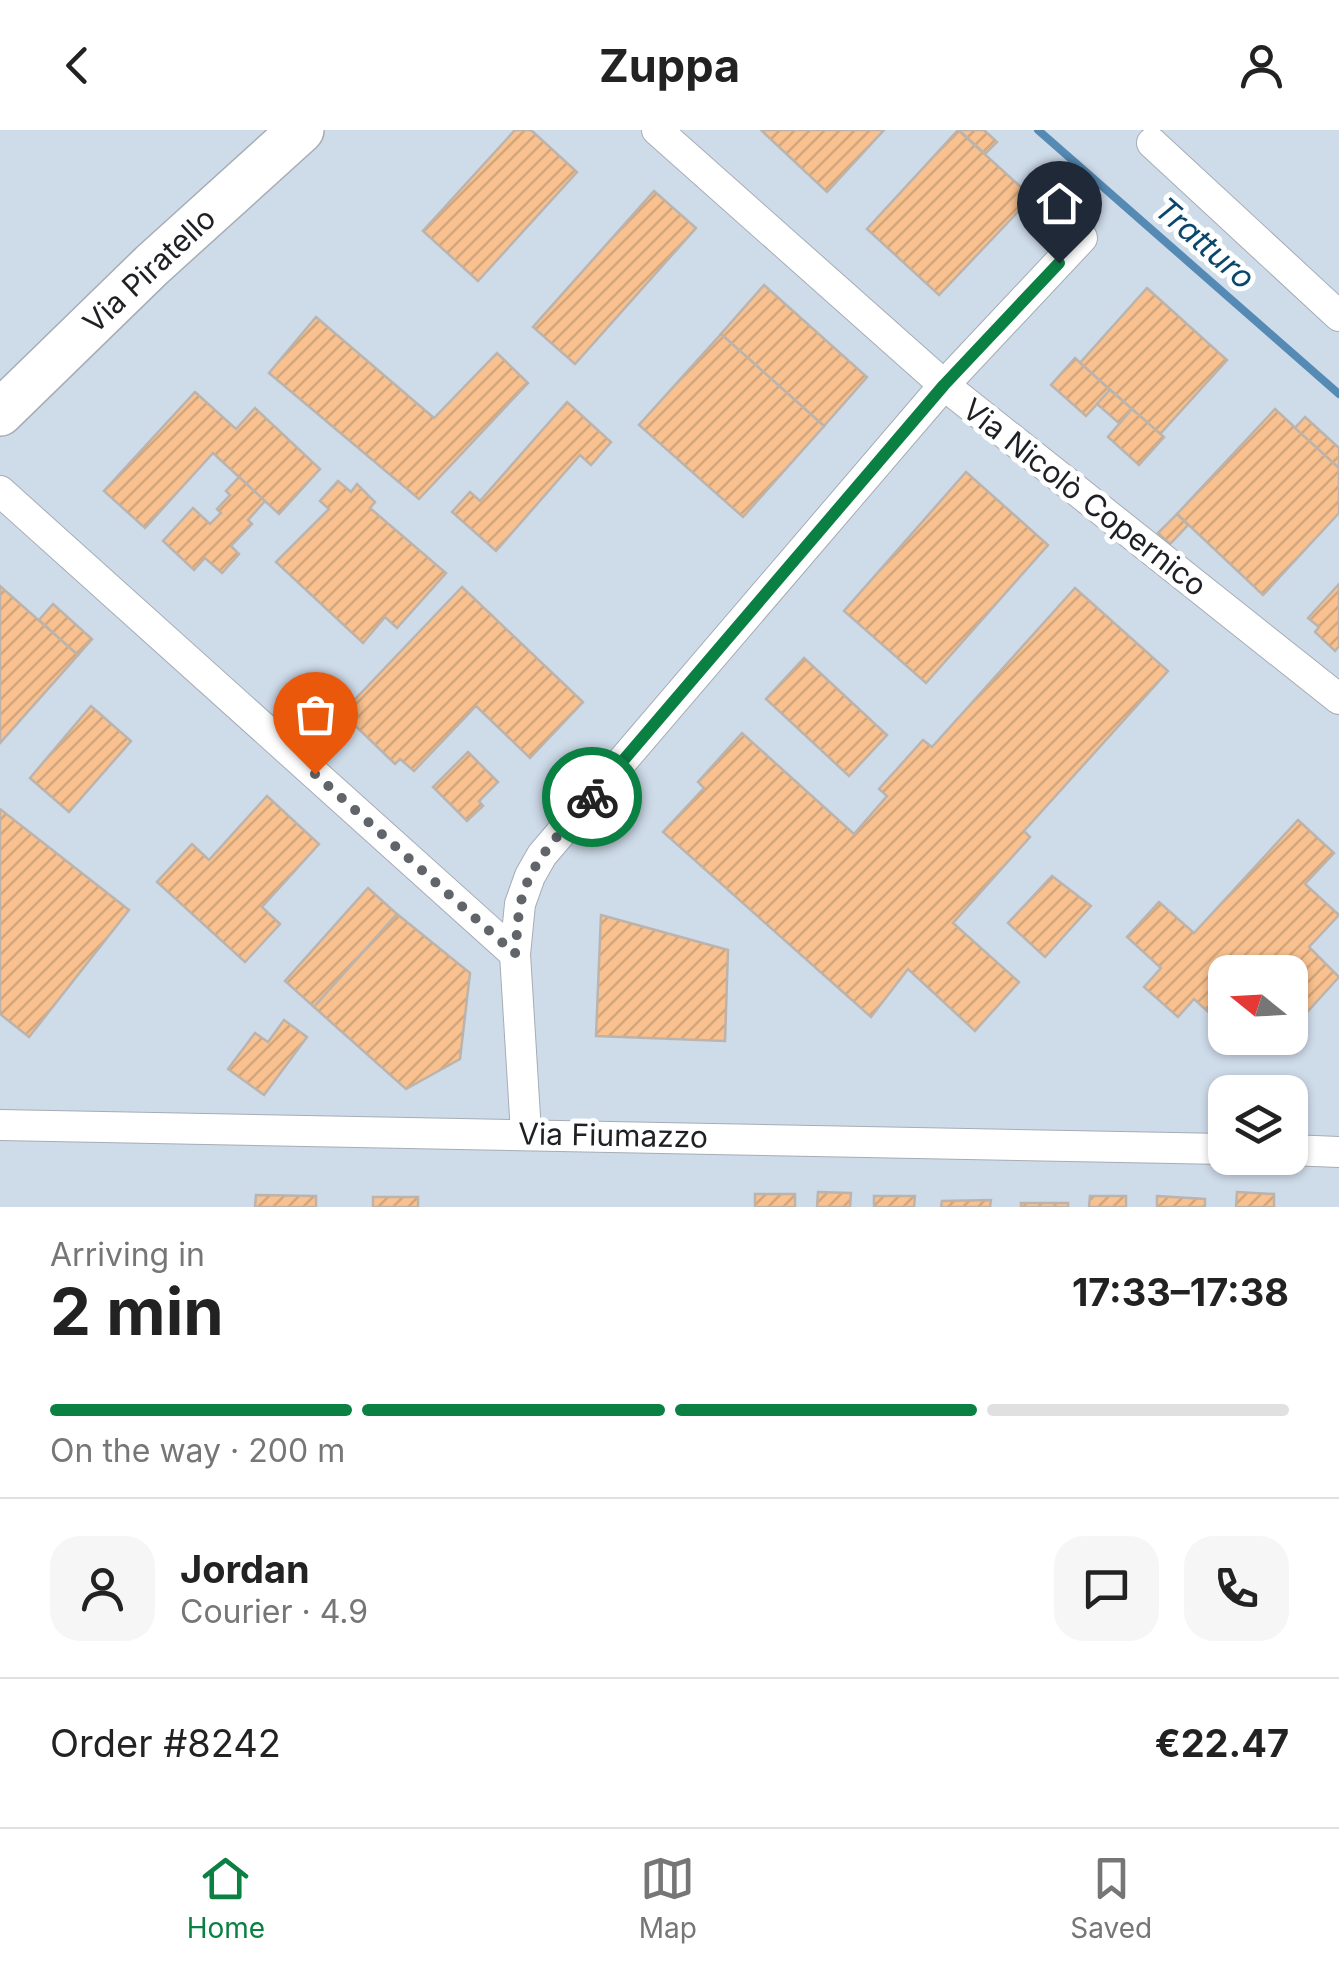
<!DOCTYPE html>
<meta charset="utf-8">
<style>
:root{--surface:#fff;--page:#f6f6f6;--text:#222;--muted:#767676;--line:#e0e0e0;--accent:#0b8043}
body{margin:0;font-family:Inter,sans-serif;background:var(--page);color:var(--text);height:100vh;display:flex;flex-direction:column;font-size:38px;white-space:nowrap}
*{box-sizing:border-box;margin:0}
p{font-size:32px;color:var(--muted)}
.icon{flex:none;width:55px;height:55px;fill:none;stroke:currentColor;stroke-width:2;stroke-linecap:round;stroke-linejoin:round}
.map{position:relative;height:1077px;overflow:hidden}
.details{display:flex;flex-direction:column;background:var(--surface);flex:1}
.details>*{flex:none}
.needle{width:65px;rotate:288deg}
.fabs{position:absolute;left:1208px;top:825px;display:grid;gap:20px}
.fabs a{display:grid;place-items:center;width:100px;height:100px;border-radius:20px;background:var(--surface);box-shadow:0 2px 8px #0004;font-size:50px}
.pin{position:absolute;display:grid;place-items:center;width:85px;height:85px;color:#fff;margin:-102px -42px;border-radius:50% 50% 50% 0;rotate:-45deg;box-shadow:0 0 10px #0007}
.pin .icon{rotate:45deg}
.courier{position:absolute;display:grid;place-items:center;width:100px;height:100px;margin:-50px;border:8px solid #0b8043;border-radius:50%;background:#fff;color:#222;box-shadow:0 2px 12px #0007}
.summary em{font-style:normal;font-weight:700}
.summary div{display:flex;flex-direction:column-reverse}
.summary{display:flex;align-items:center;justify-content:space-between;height:170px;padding:0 50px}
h1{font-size:65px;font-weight:700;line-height:75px}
.bar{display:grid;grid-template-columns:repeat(4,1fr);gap:15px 10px;align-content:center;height:120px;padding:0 50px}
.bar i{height:12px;border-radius:8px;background:var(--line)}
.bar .current{background:var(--accent)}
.bar p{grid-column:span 4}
.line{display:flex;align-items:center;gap:25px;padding:0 50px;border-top:2px solid var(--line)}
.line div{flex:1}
.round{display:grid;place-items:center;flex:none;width:105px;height:105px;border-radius:30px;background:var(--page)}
header{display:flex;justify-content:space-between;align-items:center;height:130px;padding:0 50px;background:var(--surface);font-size:45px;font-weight:700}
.tabs{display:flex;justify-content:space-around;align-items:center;height:140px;border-top:2px solid var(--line);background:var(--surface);font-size:28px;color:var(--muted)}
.tabs a{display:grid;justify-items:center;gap:5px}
.tabs .current{color:var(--accent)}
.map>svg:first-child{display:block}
.built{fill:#cedbe9;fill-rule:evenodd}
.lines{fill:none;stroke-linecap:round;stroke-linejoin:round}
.stream{stroke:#558ab5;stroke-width:8}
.building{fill:url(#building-hatch);stroke:#bcb4ac;stroke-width:2.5}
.street-casing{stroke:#a6adb5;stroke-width:32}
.primary-casing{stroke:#a6adb5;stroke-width:48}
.street{stroke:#fff;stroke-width:30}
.primary{stroke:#fff;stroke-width:45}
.done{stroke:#61656a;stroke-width:10;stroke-dasharray:0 18}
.route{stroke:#0b8043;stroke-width:12}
.labels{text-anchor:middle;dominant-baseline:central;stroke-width:10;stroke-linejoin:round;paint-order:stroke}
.street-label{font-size:30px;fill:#1e2023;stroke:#fff}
.water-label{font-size:32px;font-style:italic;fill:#0b476d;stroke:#fff}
</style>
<header><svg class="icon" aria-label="back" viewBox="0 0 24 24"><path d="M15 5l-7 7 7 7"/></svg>Zuppa<svg class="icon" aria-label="person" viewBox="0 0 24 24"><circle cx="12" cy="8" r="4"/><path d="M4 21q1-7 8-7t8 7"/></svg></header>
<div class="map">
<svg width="1339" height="1077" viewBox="0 0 1339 1077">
<defs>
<pattern id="building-hatch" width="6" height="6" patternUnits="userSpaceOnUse" patternTransform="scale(2.5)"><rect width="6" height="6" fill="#f8c18f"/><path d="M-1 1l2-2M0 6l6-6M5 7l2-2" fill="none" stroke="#d4a67b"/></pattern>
</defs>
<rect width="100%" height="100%" fill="#dde5ed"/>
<path class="built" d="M 0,0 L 1339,0 L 1339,1077 L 0,1077 ZM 1225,842 L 1290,842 L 1290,908 L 1225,908 ZM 1225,962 L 1290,962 L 1290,1028 L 1225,1028 Z"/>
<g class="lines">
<polyline class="stream" points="1038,0 1339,264"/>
</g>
<g class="building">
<polygon points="515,0 531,0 577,42 478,151 423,101"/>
<polygon points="761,0 884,0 827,62"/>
<polygon points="958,0 1032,67 939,165 867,99"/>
<polygon points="959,0 984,0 997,12 985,24"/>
<polygon points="654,61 696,98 575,234 533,197"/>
<polygon points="764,155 867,247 824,296 721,204"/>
<polygon points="1147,158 1227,230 1160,304 1080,233"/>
<polygon points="316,187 434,288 497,223 528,253 419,369 269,243"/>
<polygon points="721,204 824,296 743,387 639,295"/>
<polygon points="1075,228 1110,260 1086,286 1051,255"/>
<polygon points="1110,260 1132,279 1120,294 1097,274"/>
<polygon points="195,262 236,299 255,278 320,339 279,384 213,323 145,398 104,361"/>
<polygon points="567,272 611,312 591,335 580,325 496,421 452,382 470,362 480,371"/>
<polygon points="1132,279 1164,307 1139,335 1108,307"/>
<polygon points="1275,279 1339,338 1339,383 1263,465 1177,384"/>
<polygon points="1305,287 1339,318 1339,338 1295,298"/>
<polygon points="966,342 1048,415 926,553 844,481"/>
<polygon points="239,347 265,371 248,390 252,394 231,416 239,424 222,443 205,428 194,440 163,411 193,378 210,394 221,383 217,379 230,365 226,361"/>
<polygon points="338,351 351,362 357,354 375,372 370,378 446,443 397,498 385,487 363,513 276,432 329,379 320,371"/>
<polygon points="1177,384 1188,395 1170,414 1158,403"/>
<polygon points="1339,454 1339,516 1335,521 1315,502 1319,497 1308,488"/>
<polygon points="0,456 78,525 0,613"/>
<polygon points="462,457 583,572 530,628 476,576 414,641 400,629 395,634 342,583"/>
<polygon points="1075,458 1168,541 1024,701 1030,707 953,793 1019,852 975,901 908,839 871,887 663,702 704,658 698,652 742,603 854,704 887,666 879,659 923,610 932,617"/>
<polygon points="53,474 92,509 78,525 39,490"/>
<polygon points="804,528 887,605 849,646 766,569"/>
<polygon points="91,576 131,611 69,682 30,648"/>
<polygon points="468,622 498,652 479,671 483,676 467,691 433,657"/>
<polygon points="267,666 319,714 262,777 280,794 245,832 157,752 192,714 209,730"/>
<polygon points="0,679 129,780 29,907 0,884"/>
<polygon points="1298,690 1334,723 1305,754 1339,785 1309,817 1339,847 1290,901 1290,842 1225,842 1225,897 1194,869 1178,887 1144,857 1161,838 1127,807 1159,772 1194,803"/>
<polygon points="1052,746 1091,776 1045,827 1008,793"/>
<polygon points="368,758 397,784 314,877 285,851"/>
<polygon points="397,784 470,843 460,929 406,959 314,877"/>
<polygon points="601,785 728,820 725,911 596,906"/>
<polygon points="284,890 307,907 264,965 228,939 255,903 268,912"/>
<polygon points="818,1062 851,1063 850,1077 817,1077"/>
<polygon points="1237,1062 1274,1064 1274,1077 1236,1077"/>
<rect x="755" y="1064" width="40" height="13"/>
<polygon points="256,1065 316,1066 316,1077 255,1077"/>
<polygon points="874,1066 915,1066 914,1077 874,1077"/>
<polygon points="1090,1066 1126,1066 1126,1077 1089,1077"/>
<polygon points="1157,1066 1205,1069 1205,1077 1157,1077"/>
<rect x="373" y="1067" width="45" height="10"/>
<polygon points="991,1070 990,1077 941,1077 942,1071"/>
<rect x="1021" y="1073" width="47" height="4"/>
</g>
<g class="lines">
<g class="street-casing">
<g id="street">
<polyline points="657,0 944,255 1339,569"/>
<polyline points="1152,13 1339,186"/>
<polyline points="0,361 515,824"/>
<polyline points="0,995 1225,1019"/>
<polyline points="526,1003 515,824 520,774 530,746 542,725 944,255 1082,108"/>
<polyline points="1290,1020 1339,1022"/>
</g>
</g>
<g class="primary-casing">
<polyline id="primary" points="0,283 152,135 301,0"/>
</g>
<use href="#street" class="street"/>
<use href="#primary" class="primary"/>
</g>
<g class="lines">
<path class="done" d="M 315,644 L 515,824 C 517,808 517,792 520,777 C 527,733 564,700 592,667"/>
<polyline class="route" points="592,667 944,255 1059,133"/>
</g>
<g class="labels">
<g class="street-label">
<text transform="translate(149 140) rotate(-43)">Via Piratello</text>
<text transform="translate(1085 367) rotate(38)">Via Nicolò Copernico</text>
<text transform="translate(613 1005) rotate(1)">Via Fiumazzo</text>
</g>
<g class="water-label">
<text transform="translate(1205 113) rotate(41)">Tratturo</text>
</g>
</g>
</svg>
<div class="fabs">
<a><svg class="needle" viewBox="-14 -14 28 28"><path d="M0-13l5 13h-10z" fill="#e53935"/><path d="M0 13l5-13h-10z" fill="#767676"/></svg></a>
<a><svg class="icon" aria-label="layers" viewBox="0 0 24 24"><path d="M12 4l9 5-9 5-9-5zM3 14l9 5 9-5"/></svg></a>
</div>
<div class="pin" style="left:315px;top:644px;background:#ea580c"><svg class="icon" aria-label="bag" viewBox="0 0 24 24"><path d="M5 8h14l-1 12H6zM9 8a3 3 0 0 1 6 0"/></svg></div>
<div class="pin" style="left:1059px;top:133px;background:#1f2937"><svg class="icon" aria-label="home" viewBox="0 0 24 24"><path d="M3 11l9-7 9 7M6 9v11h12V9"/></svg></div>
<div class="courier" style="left:592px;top:667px"><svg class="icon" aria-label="bike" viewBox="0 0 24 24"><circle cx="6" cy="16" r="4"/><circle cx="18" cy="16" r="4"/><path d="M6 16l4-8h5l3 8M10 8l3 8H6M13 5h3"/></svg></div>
</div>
<section class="details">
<div class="summary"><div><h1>2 min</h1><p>Arriving in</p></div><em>17:33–17:38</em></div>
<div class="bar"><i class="current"></i><i class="current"></i><i class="current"></i><i></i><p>On the way · 200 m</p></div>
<div class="line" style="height:180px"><a class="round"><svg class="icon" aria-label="person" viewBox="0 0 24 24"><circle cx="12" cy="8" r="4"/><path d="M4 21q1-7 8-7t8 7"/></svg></a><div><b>Jordan</b><p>Courier · 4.9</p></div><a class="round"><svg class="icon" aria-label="chat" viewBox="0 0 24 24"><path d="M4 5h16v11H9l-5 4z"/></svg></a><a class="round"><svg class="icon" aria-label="phone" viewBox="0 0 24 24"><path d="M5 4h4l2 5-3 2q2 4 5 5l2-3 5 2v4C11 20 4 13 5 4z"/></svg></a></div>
<div class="line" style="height:130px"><div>Order #8242</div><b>€22.47</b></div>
</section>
<nav class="tabs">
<a class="current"><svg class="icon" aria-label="home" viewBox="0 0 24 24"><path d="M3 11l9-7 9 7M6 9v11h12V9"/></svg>Home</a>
<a><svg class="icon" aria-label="map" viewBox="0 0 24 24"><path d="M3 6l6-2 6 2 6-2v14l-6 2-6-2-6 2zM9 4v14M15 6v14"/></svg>Map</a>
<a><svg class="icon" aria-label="saved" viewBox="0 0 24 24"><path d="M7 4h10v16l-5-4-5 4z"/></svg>Saved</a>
</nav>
